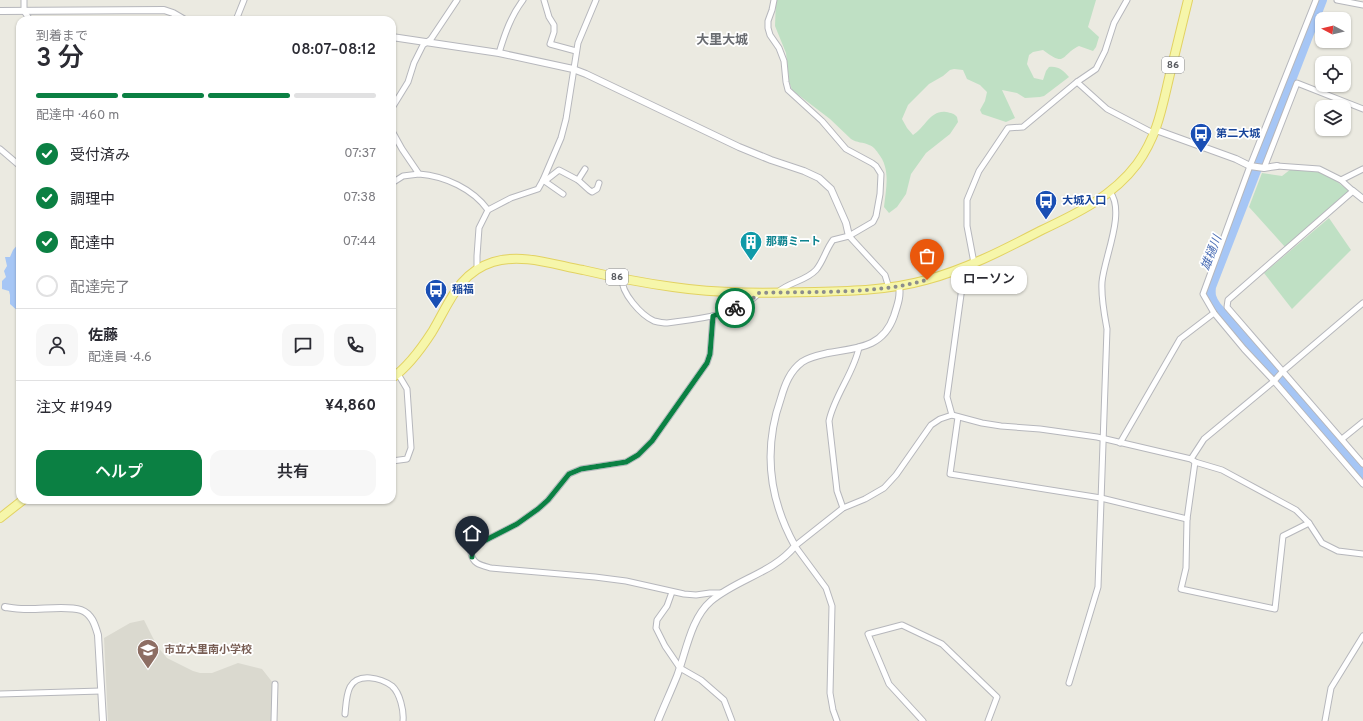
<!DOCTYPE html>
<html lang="ja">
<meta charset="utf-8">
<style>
:root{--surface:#fff;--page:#f7f7f7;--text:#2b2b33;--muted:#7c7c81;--line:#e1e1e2;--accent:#0b8043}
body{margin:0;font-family:Overpass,"Noto Sans JP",sans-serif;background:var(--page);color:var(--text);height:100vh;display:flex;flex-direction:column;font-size:15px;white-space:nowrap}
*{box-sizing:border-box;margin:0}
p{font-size:13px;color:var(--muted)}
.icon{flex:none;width:22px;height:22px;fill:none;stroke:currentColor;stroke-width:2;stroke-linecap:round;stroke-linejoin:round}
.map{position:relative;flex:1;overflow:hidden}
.sheet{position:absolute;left:16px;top:16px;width:380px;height:488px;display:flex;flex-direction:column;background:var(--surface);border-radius:12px;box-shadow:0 1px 3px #0004}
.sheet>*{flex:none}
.needle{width:26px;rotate:277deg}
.controls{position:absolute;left:1315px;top:12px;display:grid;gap:8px}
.controls a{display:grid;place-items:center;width:36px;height:36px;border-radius:8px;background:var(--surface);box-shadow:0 1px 3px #0004;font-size:20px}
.pin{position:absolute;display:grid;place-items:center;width:34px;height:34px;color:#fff;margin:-41px -17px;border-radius:50% 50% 50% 0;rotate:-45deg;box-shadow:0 0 4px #0007}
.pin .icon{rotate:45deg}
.courier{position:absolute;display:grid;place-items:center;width:40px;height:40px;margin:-20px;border:3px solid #0b8043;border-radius:50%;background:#fff;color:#222;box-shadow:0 1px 5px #0007}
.bubble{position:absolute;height:28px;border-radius:12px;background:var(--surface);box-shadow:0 1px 3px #0004;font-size:13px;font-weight:600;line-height:28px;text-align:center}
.headline em{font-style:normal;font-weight:600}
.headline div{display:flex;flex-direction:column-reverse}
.headline{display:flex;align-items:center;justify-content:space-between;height:68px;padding:0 20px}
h1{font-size:26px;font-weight:600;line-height:30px}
.bar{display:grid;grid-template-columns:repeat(4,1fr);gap:6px 4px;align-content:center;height:48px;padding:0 20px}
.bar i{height:5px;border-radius:3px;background:var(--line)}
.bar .on{background:var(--accent)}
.bar p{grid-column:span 4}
.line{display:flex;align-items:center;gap:10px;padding:0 20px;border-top:1px solid var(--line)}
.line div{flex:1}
.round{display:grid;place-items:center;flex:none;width:42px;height:42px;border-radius:12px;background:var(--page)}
ol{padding:0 20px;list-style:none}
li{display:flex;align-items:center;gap:12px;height:44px}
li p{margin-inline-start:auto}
li .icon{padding:4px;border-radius:50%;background:var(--accent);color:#fff;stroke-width:4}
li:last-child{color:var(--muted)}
li i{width:22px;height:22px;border:2px solid var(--line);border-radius:50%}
.button{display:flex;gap:8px;margin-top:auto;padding:8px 20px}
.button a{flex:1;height:46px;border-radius:12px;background:var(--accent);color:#fff;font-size:16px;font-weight:600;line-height:46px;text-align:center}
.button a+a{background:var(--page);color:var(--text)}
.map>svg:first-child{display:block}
.education{fill:#dad9cf}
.green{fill:#bfe0c4}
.water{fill:#a6c6f5}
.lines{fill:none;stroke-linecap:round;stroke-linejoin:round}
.river{stroke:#a6c6f5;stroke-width:10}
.minor-casing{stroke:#b6b7bc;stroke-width:7}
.tertiary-casing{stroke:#b6b7bc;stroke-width:8}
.primary-casing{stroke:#e2d262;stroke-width:10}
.minor{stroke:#fff;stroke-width:5}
.tertiary{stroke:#fff;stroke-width:6}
.primary{stroke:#f6f6aa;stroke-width:8}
.done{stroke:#8c8d8d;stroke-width:4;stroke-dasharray:0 7.2}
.route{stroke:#0b8043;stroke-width:5}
.labels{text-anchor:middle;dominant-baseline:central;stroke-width:3.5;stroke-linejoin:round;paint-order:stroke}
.shield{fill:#fff;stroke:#8b8c90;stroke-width:1}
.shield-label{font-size:10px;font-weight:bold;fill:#595b60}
.transit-label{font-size:11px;font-weight:bold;fill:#164399;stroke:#fff;text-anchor:start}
.culture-label{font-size:11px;font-weight:bold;fill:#0d838f;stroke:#fff;text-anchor:start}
.education-label{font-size:11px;font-weight:bold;fill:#785e54;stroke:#fff;text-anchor:start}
.water-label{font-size:12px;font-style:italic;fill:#4c6fb5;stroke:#fff}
.quarter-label{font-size:13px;font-weight:bold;fill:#6a6d72;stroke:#fff}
</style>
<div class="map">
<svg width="1363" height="721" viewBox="0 0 1363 721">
<rect width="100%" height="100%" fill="#ebeae1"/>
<polygon class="education" points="144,620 157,646 167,658 193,671 200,673 212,673 238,663 262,669 273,683 272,721 108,721 104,638 130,623"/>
<g class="green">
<path d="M 776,0 L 1096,0 L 1088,27 L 1099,37 L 1096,47 L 1093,51 L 1079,46 C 1060,55 1067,68 1043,50 L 1033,52 L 1029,55 L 1027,64 L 1034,78 L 1043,80 L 1046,71 L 1049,67 C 1058,66 1063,70 1069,77 L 1044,96 L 1040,97 L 1025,98 L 1017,93 L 1002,90 L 1015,118 L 1006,122 L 982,114 L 980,110 L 985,101 L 987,92 L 980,85 L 967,79 L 963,70 L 954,69 L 950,70 L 943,76 L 929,84 L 908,105 L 902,119 L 907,128 L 913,135 C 925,128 930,110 946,112 C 951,113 954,113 957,117 L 958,122 L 950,134 L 926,153 L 911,174 L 906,194 L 897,207 L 889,213 L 884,207 C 886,188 891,169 878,153 C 876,150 873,146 869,145 C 863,142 857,143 851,139 L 830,119 L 792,90 L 789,81 L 786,53 L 775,26 Z"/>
<polygon points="1291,169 1319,171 1331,177 1349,191 1285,247 1249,207 1262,173 1282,176"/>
<polygon points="1329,218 1351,250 1292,309 1264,273"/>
</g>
<polygon class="water" points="20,242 20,313 10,304 10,295 9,291 2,289 2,281 6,277 4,271 7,266 5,257 10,257 13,250"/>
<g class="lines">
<path class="river" d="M 1322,0 L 1211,287 C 1210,295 1211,299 1216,306 L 1363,475"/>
<g class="minor-casing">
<g id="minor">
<polyline points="24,0 24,11 30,20"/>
<polyline points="544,0 549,17 554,25 554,32 550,44 576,51"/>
<path d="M 774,0 L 772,10 L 768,21 L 768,28 L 770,35 L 779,48 L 784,61 L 786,82 L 788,90 L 822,121 L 846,149 L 872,163 L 876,166 L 881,174 L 880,194 L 876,216 L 873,222 L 849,236 L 833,240 C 826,249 823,262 816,270 C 806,281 789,282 778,292"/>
<polyline points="1316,0 1250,166 1203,294 1214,313 1244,349 1274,381 1363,484"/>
<polyline points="1337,0 1363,5"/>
<polyline points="236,20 244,0"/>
<path d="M 499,53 C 505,33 511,16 523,0"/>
<polyline points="1077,82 1107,109 1155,134"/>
<polyline points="392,108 408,82 414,63 423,45 431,39 457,0"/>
<path d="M 392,131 L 402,149 L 419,174 C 445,176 473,189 488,210"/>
<polyline points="0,149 20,166"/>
<polyline points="1277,166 1319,169 1341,180 1353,191 1228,300 1227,307 1363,464"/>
<polyline points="1264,168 1297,83 1363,109"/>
<polyline points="543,180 563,194"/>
<polyline points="578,180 585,169"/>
<polyline points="1341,180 1363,169"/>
<polyline points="545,181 559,170 578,180 589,190 592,192 597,189 599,183"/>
<polyline points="392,183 403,176 419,174"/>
<polyline points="849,236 885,275 889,288"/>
<polyline points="974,263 967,226 967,200 979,171 1008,128 1023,127 1077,82 1096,69 1105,51 1114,23 1127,0"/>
<polyline points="477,268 477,256 479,228 488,210 511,198 538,189 543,180 561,138 566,119 578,43 596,0"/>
<path d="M 622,278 C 621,293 641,315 654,321 C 658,322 663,323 667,323 C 696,319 737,316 759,293"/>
<path d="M 713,316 L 710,354 L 707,363 L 652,441 L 638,455 L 626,462 L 581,469 L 569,474 L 548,500 L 538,509 L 517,524 L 476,545 L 471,553 C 473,564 480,565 491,568 L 595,577 L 626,581 L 684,594 L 696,595 L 710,593 L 722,593"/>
<polyline points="952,415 947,397 963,280 960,269"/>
<polyline points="958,417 950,474 1101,498 1187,519"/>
<polyline points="1342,439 1363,422"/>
<polyline points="1120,443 1180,339 1214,313"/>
<polyline points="1191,459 1204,439 1274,381 1283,371 1363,303"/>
<polyline points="392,461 407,459 411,448 407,389 398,374"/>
<polyline points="1195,462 1187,519 1186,568 1181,589 1275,609 1283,536 1309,523"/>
<polyline points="165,500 167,500"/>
<path d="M 843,508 L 837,491 L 829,421 C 834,396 855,371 859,347"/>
<polyline points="672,592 667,606 657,620 656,628 665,646 680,668 701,680 724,700 732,721"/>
<path d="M 1069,683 L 1098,587 L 1107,329 C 1104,313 1101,298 1102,282 C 1104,258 1126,212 1110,192"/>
<polyline points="0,694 101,691"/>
<path d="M 345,714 C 346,705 346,695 350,687 C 358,672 381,678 392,686 C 400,693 404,711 403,721"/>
<polyline points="274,721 275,684"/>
<polyline points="837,721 833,710 830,693 832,606 826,588 795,546 843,508 865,499 884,488 896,475 931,425 940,419 952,415 982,423 1001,426 1040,429 1097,437 1191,459 1195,462 1222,470 1296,510 1309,523 1322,543 1338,551 1363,554"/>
<polyline points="923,721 889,684 868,634 902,625 942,644 997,697 988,721"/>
<polyline points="1325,721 1331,688 1363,636"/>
</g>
</g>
<g class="tertiary-casing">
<g id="tertiary">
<polyline points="0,11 164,10 173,13 185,20"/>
<polyline points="392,37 499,53 573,69 586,74 739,147 771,160 804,171 819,178 831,189 846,223 849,236"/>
<polyline points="1156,130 1236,159 1250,166 1264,168 1277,166"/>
<polyline points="1353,191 1363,199"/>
<path d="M 5,607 C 12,608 18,609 24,609 C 40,610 66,605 81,610 C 92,614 95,625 98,635 L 103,721"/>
<path d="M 658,721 C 664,706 671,691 677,676 C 686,652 691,618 711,601 C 737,579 773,573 795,546 C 769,499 763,449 781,398 C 785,384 790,371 802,362 C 809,357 819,355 828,353 C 857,348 883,348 894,316 C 897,306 901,297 899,286"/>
</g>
</g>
<g class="primary-casing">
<g id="primary">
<path d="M 392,378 C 408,367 421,349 432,332 C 449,304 458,273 493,262 C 522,253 555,265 583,270 C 613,277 643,283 673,287 C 720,294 768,293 815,292 C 852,291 890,290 926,280 C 967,269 1005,249 1042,230 C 1078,213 1113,196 1137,164 C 1158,135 1162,107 1170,74 C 1176,49 1182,25 1188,0"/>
<polyline points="0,518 23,500"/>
</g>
</g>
<use href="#minor" class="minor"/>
<use href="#tertiary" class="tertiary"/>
<use href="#primary" class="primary"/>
</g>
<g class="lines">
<path class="done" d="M 735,308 L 748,303 L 759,293 C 815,291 872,295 927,280"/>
<polyline class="route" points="472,557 472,549 476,545 517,524 538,509 548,500 569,474 581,469 626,462 638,455 652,441 707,363 710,354 713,316 735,308"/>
</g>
<defs>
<g id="bus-pin" transform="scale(1.15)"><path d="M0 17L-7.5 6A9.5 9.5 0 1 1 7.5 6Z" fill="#1a4fb4" stroke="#fff"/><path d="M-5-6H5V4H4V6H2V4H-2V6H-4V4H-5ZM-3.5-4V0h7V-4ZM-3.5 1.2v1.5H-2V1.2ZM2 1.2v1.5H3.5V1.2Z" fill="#fff"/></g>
<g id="building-pin" transform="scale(1.15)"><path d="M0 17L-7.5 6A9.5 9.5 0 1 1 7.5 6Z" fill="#0f9aa8" stroke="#fff"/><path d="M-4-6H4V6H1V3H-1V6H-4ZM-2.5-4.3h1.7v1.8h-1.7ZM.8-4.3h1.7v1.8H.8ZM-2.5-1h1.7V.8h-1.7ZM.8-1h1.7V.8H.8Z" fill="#fff"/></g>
<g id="school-pin" transform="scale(1.15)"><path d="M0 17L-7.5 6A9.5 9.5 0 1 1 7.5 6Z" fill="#8d6e63" stroke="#fff"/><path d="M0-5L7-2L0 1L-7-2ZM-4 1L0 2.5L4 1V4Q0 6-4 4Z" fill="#fff"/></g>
</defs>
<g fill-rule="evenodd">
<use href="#bus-pin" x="1201" y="134"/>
<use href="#bus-pin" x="1046" y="201"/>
<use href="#building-pin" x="751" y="242"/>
<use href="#bus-pin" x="436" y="290"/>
<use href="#school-pin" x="148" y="650"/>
</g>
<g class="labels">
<g class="shield">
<rect x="1162" y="57" width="22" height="16" rx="3"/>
<rect x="606" y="269" width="22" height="16" rx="3"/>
</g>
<g class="shield-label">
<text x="1173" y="65">86</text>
<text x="617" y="277">86</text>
</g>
<g class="transit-label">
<text x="1216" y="134">第二大城</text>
<text x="1062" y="201">大城入口</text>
<text x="452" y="290">稲福</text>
</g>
<g class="culture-label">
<text x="766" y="242">那覇ミート</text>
</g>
<g class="education-label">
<text x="164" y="650">市立大里南小学校</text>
</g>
<g class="water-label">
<text transform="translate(1212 253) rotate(-69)">雄樋川</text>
</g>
<g class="quarter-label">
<text x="722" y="41">大里大城</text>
</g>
</g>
</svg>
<div class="controls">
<a><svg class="needle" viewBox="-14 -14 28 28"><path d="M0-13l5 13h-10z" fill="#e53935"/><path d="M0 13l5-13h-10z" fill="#7c7c81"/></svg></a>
<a><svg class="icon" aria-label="locate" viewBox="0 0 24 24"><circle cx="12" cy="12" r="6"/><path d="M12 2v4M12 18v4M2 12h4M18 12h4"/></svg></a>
<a><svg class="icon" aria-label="layers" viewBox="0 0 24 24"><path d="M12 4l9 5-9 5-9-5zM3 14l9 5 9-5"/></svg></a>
</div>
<div class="pin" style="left:927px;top:280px;background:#ea580c"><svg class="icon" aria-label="bag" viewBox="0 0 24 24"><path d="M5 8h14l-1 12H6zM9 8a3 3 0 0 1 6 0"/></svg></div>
<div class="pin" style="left:472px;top:557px;background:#1f2937"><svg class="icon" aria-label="home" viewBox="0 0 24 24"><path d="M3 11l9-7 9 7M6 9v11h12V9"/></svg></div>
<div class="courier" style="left:735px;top:308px"><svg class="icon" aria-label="bike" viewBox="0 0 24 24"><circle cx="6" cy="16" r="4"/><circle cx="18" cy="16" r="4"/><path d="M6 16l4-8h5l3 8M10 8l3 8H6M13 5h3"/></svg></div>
<div class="bubble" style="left:951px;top:266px;width:76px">ローソン</div>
<section class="sheet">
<div class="headline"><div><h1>3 分</h1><p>到着まで</p></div><em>08:07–08:12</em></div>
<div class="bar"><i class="on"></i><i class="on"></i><i class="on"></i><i></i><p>配達中 · 460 m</p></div>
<ol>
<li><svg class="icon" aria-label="check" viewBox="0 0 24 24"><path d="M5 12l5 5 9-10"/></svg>受付済み<p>07:37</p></li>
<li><svg class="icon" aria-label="check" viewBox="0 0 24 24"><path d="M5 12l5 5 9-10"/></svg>調理中<p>07:38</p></li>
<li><svg class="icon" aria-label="check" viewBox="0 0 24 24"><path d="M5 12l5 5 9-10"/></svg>配達中<p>07:44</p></li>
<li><i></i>配達完了</li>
</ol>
<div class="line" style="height:72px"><a class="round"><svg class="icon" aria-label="person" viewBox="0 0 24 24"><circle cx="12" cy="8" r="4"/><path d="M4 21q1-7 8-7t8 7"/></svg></a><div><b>佐藤</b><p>配達員 · 4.6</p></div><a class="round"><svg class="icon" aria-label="chat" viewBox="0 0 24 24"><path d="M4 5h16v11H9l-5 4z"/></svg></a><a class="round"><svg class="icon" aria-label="phone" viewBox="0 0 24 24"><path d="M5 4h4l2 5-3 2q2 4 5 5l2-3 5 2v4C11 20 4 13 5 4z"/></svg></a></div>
<div class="line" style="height:52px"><div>注文 #1949</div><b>¥4,860</b></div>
<div class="button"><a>ヘルプ</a><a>共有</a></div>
</section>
</div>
